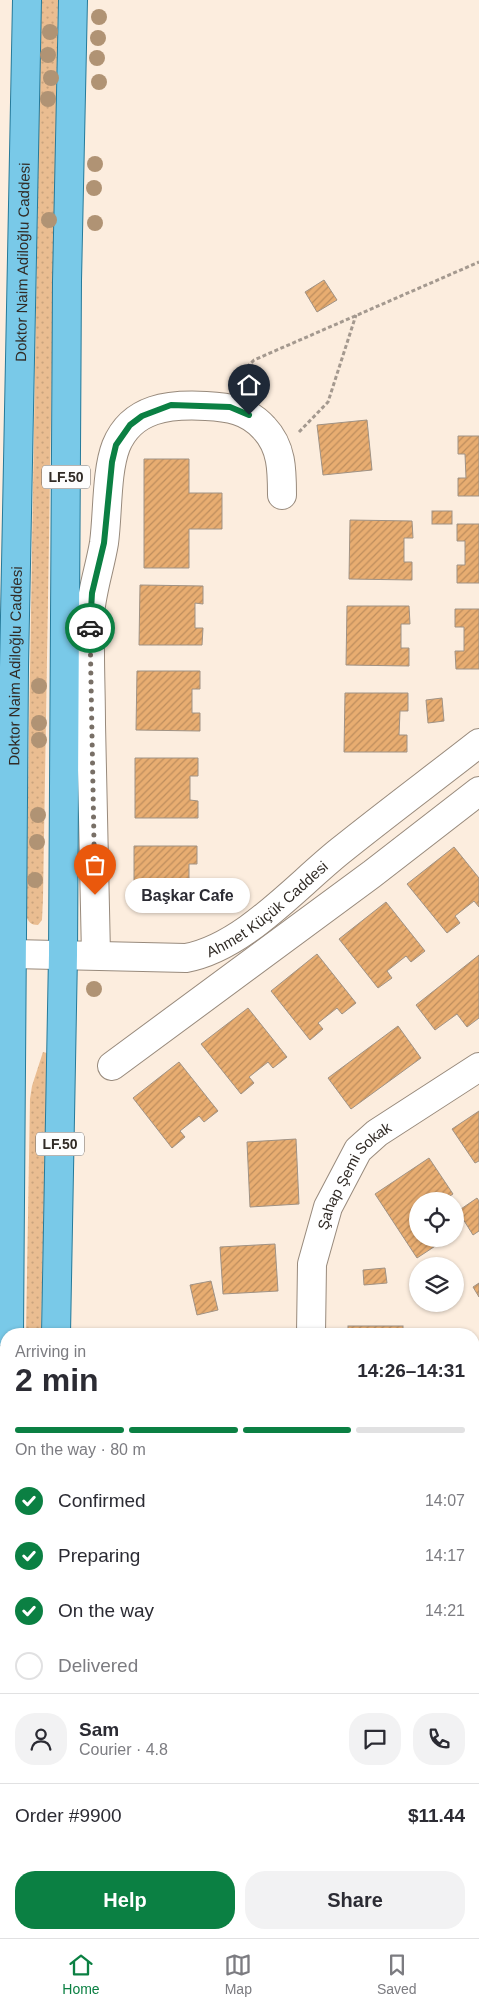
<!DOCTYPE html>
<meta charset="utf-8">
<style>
:root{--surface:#fff;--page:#f2f2f3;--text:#2b2b33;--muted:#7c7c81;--line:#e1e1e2;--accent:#0b8043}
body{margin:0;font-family:Helvetica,sans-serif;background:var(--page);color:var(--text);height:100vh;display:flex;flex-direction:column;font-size:19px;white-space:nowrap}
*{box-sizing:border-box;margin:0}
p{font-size:16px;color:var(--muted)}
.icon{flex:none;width:28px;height:28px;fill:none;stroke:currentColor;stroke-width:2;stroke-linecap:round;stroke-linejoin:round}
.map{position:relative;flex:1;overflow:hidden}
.panel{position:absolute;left:0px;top:1328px;width:480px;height:611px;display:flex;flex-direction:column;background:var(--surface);border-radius:20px 20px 0 0;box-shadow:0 1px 4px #0004}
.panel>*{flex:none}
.fabs{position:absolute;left:409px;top:1192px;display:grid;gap:10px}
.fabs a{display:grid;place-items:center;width:55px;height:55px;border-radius:50%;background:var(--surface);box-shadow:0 1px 4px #0004;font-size:25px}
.pin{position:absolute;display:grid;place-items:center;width:42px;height:42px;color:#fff;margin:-51px -21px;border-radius:50% 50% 50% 0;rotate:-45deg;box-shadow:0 0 5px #0007}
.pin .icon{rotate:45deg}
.courier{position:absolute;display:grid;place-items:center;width:50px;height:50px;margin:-25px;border:4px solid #0b8043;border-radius:50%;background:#fff;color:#222;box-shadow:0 1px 6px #0007}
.bubble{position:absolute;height:35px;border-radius:18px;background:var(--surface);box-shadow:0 1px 4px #0004;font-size:16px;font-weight:600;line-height:35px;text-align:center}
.overview em{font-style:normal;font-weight:600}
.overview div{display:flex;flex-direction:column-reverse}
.overview{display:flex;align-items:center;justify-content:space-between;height:85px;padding:0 15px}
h1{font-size:32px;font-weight:600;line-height:38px}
.bar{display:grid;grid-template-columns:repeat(4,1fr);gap:8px 5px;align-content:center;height:60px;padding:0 15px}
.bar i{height:6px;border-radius:4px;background:var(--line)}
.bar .on{background:var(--accent)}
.bar p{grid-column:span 4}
.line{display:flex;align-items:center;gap:12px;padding:0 15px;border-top:1px solid var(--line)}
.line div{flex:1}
.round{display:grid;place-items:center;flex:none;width:52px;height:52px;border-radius:20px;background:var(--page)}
ol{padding:0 15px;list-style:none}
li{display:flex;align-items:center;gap:15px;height:55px}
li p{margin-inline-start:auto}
li .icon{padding:5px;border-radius:50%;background:var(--accent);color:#fff;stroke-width:4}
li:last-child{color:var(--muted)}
li i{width:28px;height:28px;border:2px solid var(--line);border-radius:50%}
.button{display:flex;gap:10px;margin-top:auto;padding:10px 15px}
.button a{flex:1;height:58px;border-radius:20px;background:var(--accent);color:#fff;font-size:20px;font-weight:600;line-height:58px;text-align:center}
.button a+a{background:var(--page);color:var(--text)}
.dock{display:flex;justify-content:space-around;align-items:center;height:70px;border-top:1px solid var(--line);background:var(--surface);font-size:14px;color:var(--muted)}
.dock a{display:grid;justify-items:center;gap:2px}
.dock .on{color:var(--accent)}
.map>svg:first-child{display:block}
.grass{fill:url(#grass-dots)}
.building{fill:url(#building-hatch);stroke:#a09284}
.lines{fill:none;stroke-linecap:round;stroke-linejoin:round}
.minor-casing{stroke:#988a7c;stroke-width:30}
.major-casing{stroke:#267a9a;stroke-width:30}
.path{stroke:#a4998f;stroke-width:3;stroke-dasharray:4 2.5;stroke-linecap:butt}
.minor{stroke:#fff;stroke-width:28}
.major{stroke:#79c9e8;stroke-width:28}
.tree{fill:#b09374}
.done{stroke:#786f66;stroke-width:5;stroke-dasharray:0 9}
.route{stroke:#0b8043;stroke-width:6}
.labels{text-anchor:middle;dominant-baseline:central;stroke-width:4;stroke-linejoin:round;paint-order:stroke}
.shield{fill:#fdfdfd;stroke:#6e6a66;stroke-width:1}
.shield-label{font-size:14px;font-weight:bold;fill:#312b26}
.street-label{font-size:15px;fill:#312b26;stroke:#fdfdfd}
</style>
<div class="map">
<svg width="479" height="1938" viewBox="0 0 479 1938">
<defs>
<pattern id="grass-dots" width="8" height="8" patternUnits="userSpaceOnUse" patternTransform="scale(1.25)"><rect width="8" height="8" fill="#eabd91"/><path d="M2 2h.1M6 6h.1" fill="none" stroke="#c9a37d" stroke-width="1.8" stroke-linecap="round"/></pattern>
<pattern id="building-hatch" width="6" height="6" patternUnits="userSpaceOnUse" patternTransform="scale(1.25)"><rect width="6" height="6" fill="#e8ad71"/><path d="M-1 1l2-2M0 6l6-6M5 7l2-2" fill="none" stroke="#bd8d5d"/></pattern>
</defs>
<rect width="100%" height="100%" fill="#fcedde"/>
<g class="grass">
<path d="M 41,0 L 58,0 L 43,898 L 42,920 L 38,925 C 31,925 28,922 26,915 Z"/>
<polygon points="43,1052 47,1053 41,1334 26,1334 30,1099 32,1086"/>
<polygon points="6,1904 6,1922 0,1922 0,1906"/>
<polygon points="43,1933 60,1933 61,1938 43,1938"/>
</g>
<g class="building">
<polygon points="324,280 337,300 317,312 305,292"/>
<polygon points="367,420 372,470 323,475 317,425"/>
<polygon points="458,436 479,436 479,496 458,496 458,478 466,478 465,454 458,454"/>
<polygon points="144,459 189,459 189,493 222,493 222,529 189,529 189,568 144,568"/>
<rect x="432" y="511" width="20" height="13"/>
<polygon points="350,520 412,521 413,538 404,538 404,562 412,562 412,580 349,579"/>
<polygon points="457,524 479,524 479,583 457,583 457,565 465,565 465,541 457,541"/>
<polygon points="140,585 203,586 203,604 195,603 195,628 203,628 202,645 139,645"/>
<polygon points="347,606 409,606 410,624 401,624 401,648 409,648 409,666 346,665"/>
<polygon points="455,609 479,609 479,669 456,669 455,651 464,651 464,627 455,627"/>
<polygon points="137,671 200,671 200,689 192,689 192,713 200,713 200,731 136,730"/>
<polygon points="345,693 408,693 408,711 400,711 399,735 407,735 407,752 344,752"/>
<polygon points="442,698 444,721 428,723 426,700"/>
<polygon points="135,758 198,758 198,776 190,776 190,800 198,801 198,818 135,818"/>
<polygon points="134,846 197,846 197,864 189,864 189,888 197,888 197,905 134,905"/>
<polygon points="454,847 479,878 479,907 474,901 455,916 460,923 447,933 407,884"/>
<polygon points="386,902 425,951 411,962 406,956 387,971 392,978 378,988 339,939"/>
<polygon points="317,954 356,1003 342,1014 337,1008 318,1023 323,1029 310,1040 271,991"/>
<polygon points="479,955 479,1018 467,1027 457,1014 435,1030 416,1005"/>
<polygon points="248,1008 287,1057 273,1068 268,1062 249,1077 254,1083 241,1094 201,1044"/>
<polygon points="398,1026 421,1058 351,1109 328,1078"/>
<polygon points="179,1062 218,1111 204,1122 199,1116 180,1131 185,1137 172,1148 133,1098"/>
<polygon points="479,1111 479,1161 475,1163 452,1129"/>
<polygon points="296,1139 299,1204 250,1207 247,1142"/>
<polygon points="429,1158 453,1194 442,1201 418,1201 418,1239 446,1239 417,1258 375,1194"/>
<polygon points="477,1198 479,1201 479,1231 473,1235 458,1211"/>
<polygon points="275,1244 278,1291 223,1294 220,1247"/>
<polygon points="385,1268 387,1283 364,1285 363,1270"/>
<polygon points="211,1281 218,1310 197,1315 190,1285"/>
<polygon points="479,1283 479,1297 473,1287"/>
<rect x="348" y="1326" width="55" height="8"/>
<polygon points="474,1351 479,1354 479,1395 476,1393 474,1398"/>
<polygon points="479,1487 479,1537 474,1537 474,1488"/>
<rect x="474" y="1816" width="5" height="74"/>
</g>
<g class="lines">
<g class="minor-casing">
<g id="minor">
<path id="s1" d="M 13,954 L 186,958 C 244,947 295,887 340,851 C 386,814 433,779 479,743"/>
<path d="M 96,955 C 94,878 93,801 91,724 C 91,700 90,676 90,652 C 90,639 88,626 90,614 C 92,590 100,567 104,543 C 108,514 106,472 116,446 C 132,407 170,404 206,406 C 228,407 248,410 264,428 C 282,447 282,470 282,495"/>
<polyline points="112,1066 372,874 479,791"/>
<path id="s2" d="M 311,1334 L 312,1264 L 328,1207 L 358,1150 L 377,1133 L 479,1067"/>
<polyline points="474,1441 479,1439"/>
<polyline points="474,1701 479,1701"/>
</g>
</g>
<g class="major-casing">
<g id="major">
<path id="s3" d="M 9,1334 L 14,667 L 27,0"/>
<polyline points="56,1334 63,955 67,281 73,0"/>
<polyline points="0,1776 3,1749 6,1537"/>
<polyline points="0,1866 6,1865"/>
<polyline points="96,1932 97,1938"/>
<polyline points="138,1932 162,1938"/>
</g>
</g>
<g class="path">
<polyline points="233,381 254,360 479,262"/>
<polyline points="299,432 328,402 356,315"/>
</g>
<use href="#minor" class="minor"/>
<use href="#major" class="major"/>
</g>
<g class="tree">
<circle cx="99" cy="17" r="8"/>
<circle cx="50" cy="32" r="8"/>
<circle cx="98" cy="38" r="8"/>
<circle cx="48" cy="55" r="8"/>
<circle cx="97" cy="58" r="8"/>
<circle cx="51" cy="78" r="8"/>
<circle cx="99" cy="82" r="8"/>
<circle cx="48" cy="99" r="8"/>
<circle cx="95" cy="164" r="8"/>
<circle cx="94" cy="188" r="8"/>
<circle cx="49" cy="220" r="8"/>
<circle cx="95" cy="223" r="8"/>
<circle cx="39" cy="686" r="8"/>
<circle cx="39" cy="723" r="8"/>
<circle cx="39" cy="740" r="8"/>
<circle cx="38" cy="815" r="8"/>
<circle cx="37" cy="842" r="8"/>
<circle cx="35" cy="880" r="8"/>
<circle cx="94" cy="989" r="8"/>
</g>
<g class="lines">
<polyline class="done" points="90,628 95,895"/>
<polyline class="route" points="90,628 92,593 104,543 112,462 116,445 130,425 142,416 171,405 230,407 249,415"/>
</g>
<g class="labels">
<g class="shield">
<rect x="42" y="465.5" width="48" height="23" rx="4"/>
<rect x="36" y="1132.5" width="48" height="23" rx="4"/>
</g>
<g class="shield-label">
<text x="66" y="477">LF.50</text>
<text x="60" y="1144">LF.50</text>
</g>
<g class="street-label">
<text stroke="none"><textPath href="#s3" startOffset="1072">Doktor Naim Adiloğlu Caddesi</textPath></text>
<text stroke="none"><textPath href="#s3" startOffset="668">Doktor Naim Adiloğlu Caddesi</textPath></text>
<text stroke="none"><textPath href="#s1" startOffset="269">Ahmet Küçük Caddesi</textPath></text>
<text stroke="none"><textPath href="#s2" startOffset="170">Şahap Şemi Sokak</textPath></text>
</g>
</g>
</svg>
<div class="fabs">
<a><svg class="icon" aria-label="locate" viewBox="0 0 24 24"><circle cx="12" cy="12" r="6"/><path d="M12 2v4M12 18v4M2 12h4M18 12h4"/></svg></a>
<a><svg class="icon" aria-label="layers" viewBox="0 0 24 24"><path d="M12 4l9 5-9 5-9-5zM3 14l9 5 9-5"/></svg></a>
</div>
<div class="pin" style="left:95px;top:895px;background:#ea580c"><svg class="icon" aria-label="bag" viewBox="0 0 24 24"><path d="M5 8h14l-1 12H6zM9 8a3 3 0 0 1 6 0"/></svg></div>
<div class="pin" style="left:249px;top:415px;background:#1f2937"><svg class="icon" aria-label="home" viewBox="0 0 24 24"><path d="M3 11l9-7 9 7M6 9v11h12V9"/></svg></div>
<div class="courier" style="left:90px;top:628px"><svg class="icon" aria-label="car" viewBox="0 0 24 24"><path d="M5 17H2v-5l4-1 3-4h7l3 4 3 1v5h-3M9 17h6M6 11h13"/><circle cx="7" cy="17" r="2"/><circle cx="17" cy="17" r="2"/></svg></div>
<div class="bubble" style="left:125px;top:878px;width:125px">Başkar Cafe</div>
<section class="panel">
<div class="overview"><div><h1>2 min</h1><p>Arriving in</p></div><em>14:26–14:31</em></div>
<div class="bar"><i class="on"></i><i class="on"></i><i class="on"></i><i></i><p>On the way · 80 m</p></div>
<ol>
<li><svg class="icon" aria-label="check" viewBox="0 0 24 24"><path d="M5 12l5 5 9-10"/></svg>Confirmed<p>14:07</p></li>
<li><svg class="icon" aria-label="check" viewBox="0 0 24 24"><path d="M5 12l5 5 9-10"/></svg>Preparing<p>14:17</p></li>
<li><svg class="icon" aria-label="check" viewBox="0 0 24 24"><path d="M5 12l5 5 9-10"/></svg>On the way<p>14:21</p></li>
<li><i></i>Delivered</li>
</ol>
<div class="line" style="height:90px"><a class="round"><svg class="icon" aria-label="person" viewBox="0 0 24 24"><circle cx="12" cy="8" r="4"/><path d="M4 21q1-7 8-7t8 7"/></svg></a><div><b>Sam</b><p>Courier · 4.8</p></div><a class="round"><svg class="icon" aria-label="chat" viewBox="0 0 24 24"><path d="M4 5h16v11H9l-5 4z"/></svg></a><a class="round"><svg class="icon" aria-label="phone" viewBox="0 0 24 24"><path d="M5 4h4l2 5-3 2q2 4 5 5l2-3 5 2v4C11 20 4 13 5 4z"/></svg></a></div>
<div class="line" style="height:65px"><div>Order #9900</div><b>$11.44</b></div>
<div class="button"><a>Help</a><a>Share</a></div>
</section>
</div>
<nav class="dock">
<a class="on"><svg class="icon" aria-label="home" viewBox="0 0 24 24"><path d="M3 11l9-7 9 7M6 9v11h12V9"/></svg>Home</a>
<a><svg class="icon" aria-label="map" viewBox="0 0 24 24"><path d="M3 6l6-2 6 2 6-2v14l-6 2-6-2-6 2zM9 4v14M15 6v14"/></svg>Map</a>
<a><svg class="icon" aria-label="saved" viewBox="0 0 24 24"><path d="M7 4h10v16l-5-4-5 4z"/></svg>Saved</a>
</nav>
